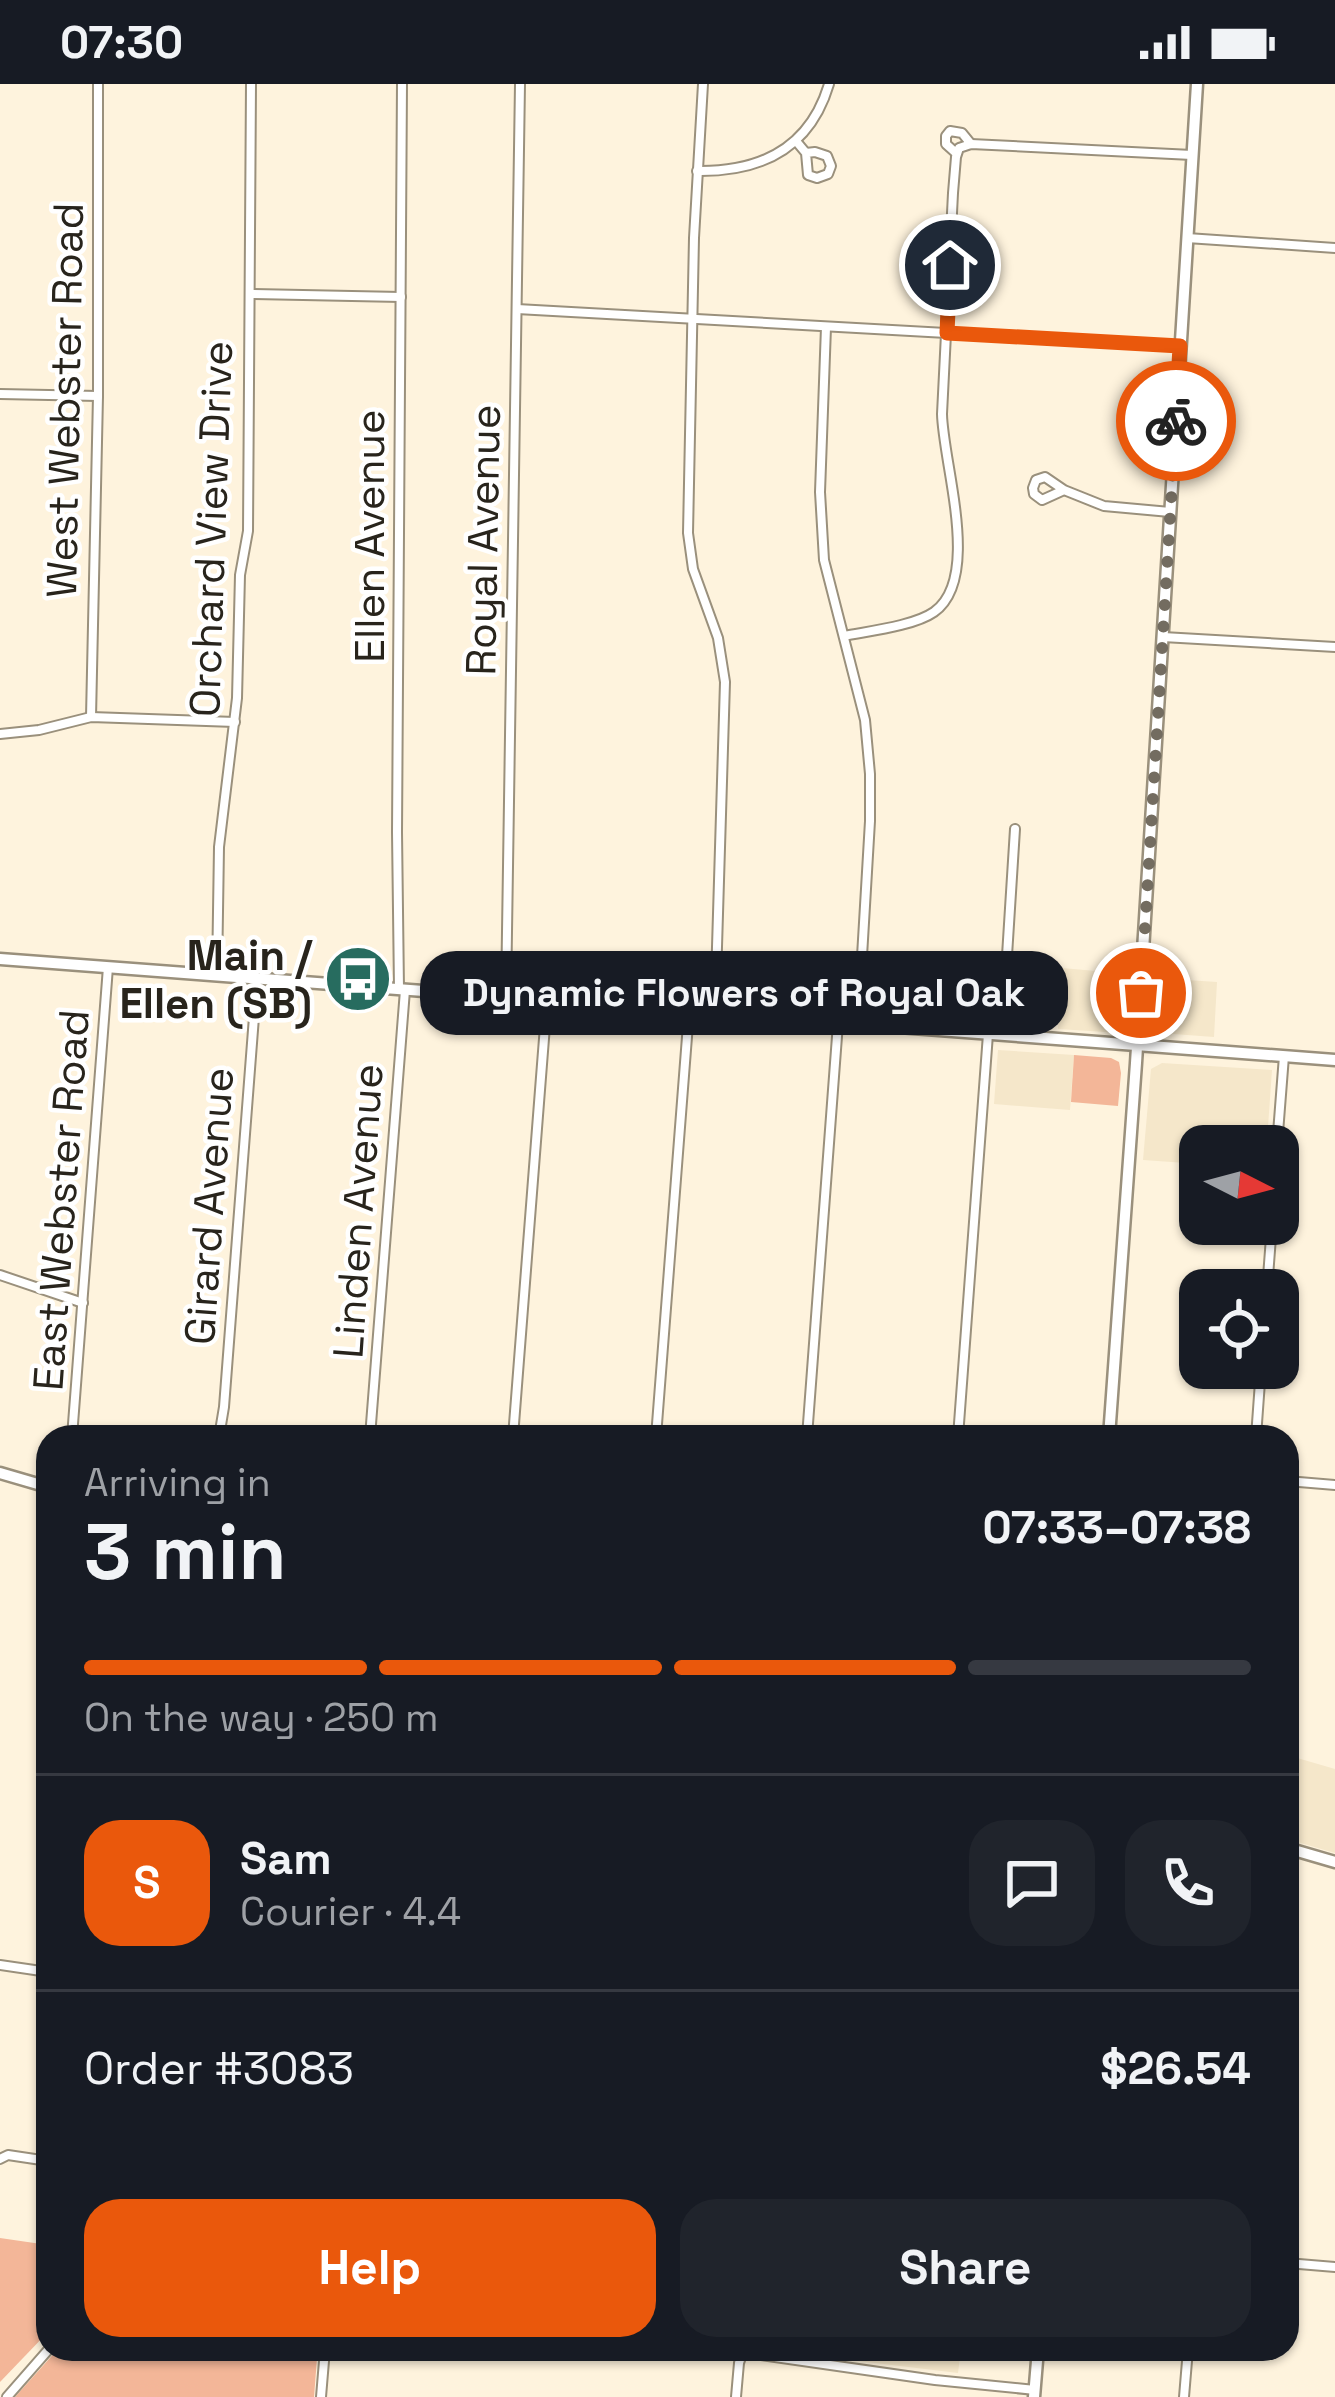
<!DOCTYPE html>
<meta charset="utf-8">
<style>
:root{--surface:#171b24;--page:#20242c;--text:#f1f3f6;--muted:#9ea1a6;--line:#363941;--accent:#ea580c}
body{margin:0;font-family:"Space Grotesk",sans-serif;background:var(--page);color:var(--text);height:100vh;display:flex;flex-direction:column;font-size:45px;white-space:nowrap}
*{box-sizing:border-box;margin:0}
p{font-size:39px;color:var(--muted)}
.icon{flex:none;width:66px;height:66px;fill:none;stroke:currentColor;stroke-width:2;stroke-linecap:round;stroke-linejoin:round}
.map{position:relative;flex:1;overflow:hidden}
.sheet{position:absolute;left:36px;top:1341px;width:1263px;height:936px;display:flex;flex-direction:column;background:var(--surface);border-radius:36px;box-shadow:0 3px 9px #0004}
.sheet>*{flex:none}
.needle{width:78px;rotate:96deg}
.controls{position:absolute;left:1179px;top:1041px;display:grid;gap:24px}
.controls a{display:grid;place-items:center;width:120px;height:120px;border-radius:24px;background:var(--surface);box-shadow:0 3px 9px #0004;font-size:60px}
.pin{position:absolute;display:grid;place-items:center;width:102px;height:102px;color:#fff;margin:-51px;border:6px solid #fff;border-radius:50%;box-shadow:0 3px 12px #0007}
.courier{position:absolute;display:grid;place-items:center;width:120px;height:120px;margin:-60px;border:9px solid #ea580c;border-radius:50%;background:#fff;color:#222;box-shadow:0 3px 15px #0007}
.bubble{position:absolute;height:84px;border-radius:36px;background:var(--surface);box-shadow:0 3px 9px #0004;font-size:39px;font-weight:700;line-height:84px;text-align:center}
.head em{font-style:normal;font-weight:700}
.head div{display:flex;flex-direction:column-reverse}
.head{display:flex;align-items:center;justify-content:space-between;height:204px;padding:0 48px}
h1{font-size:78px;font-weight:700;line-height:90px}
.bar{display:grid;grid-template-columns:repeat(4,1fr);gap:18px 12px;align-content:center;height:144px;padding:0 48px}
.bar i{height:15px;border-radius:9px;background:var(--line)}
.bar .active{background:var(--accent)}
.bar p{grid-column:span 4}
.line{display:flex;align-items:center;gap:30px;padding:0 48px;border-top:3px solid var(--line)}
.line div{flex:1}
.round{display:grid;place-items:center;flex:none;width:126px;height:126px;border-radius:36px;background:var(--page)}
.button{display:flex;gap:24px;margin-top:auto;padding:24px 48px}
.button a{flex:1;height:138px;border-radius:36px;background:var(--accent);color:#fff;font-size:48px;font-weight:700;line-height:138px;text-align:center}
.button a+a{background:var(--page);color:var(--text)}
.status{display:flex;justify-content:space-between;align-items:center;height:84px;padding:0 60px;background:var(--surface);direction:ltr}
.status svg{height:33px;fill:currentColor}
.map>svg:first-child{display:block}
.built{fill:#f5e7ca}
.green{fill:#f3b698}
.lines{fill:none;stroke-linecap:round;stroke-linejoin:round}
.minor-casing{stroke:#9a907c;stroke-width:12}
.secondary-casing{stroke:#9a907c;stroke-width:15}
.minor{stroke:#fff;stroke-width:8}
.secondary{stroke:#fff;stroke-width:10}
.done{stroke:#736c60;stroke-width:12;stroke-dasharray:0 21.6}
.route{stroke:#ea580c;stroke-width:15}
.labels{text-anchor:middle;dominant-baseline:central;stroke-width:9;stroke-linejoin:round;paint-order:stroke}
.street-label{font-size:42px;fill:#28241c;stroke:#fff}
.poi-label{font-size:42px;font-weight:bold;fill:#28241c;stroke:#fff;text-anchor:end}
</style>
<div class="status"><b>07:30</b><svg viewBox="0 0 49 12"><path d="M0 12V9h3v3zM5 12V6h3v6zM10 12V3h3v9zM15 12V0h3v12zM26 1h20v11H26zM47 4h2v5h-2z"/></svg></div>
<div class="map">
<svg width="1335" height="2313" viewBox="0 0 1335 2313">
<rect width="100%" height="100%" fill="#fef3dd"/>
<g class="built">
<polygon points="1062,884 1130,890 1127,941 1121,949 1058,945"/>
<polygon points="1157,894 1217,898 1214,953 1160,949 1154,942"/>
<polygon points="998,966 1074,971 1070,1026 994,1020"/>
<polygon points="1162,979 1272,986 1267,1057 1205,1054 1204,1062 1200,1062 1200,1080 1143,1076 1151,985"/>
<polygon points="1287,1671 1335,1685 1335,1769 1287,1755"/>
<polygon points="843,2265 961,2265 958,2289 842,2275"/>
</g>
<g class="green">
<polygon points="1074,971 1111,974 1119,978 1121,989 1118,1022 1071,1018"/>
<polygon points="0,2154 48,2161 48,2248 0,2298"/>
<polygon points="58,2265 146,2265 317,2274 314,2313 15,2313"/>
</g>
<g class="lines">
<g class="minor-casing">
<g id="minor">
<polyline points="703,0 694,154 688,449 693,485 718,554 725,598 715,929"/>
<polyline points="796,57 806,69 808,91 817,94 828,90 831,82 827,72 815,68 806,69"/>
<polyline points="956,69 946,60 946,52 950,47 962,49 971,60"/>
<path d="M 697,87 C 761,88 810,64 829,0"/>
<polyline points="1187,154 1335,164"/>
<polyline points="251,210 401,213"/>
<polyline points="517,225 1180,262"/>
<polyline points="826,243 820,408 824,476 865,636 870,690 870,737 858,940"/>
<polyline points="0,310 98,312"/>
<polyline points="1064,406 1042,416 1034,410 1033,404 1036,396 1045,393 1064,406 1104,422 1170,428"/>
<path d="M 844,552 C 869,547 914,542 934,528 C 982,494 943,380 942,330 L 953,109 L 956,73 L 959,64 L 971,60 L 1192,71"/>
<polyline points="1163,553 1335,563"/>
<polyline points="91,633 98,312 98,0"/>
<polyline points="0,650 39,646 91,633 235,638"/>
<polyline points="217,892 219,763 237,614 240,491 248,447 251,0"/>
<polyline points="399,905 397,748 402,0"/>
<polyline points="506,913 520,0"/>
<polyline points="1002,951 1015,745"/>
<polyline points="1277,1062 1284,972"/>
<polyline points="0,1191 83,1219"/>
<polyline points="1267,1206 1272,1140"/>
<polyline points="72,1353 108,883"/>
<polyline points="219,1353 224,1323 257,894"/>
<polyline points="370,1353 405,906"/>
<polyline points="513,1353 547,916"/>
<polyline points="656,1353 689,927"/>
<polyline points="807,1353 838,939"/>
<polyline points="958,1353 988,950"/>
<polyline points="1256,1353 1261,1284"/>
<polyline points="1287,1397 1335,1401"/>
<polyline points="0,1881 48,1888"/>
<polyline points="0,2075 8,2071 48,2077"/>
<polyline points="1287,2179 1335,2183"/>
<polyline points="719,2265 935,2296 1035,2306"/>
<polyline points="7,2313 49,2265"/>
<polyline points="321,2313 325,2265"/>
<polyline points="736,2313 739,2279 743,2267"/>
<polyline points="1184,2313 1188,2265"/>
</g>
</g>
<g class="secondary-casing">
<g id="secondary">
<polyline points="0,875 1335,976"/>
<polyline points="1109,1353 1136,979 1197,0"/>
<polyline points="0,1389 48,1403"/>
<polyline points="1287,1764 1335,1778"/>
<polyline points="1034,2313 1038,2265"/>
</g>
</g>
<use href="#minor" class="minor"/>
<use href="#secondary" class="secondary"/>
</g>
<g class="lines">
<polyline class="done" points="1141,909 1176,337"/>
<polyline class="route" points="950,181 947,249 1180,262 1176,337"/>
</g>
<defs>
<g id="bus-disc" transform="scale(3.45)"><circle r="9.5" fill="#276c5f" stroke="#fff"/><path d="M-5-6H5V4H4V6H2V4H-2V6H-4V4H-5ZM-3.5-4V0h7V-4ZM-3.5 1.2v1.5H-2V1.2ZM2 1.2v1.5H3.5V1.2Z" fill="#fff"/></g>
</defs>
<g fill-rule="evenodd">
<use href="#bus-disc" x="358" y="895"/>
</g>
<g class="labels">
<g class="street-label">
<text transform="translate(65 316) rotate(-89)">West Webster Road</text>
<text transform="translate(211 445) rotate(-88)">Orchard View Drive</text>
<text transform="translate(369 452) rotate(-90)">Ellen Avenue</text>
<text transform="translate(483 456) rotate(-89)">Royal Avenue</text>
<text transform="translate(61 1116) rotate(-86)">East Webster Road</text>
<text transform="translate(209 1122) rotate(-86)">Girard Avenue</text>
<text transform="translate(358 1127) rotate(-86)">Linden Avenue</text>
</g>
<g class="poi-label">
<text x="312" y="871">Main /<tspan x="312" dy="48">Ellen (SB)</tspan></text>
</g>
</g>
</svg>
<div class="controls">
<a><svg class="needle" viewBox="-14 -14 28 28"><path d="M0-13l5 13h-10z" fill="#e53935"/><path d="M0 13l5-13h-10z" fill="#9ea1a6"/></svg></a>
<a><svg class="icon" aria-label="locate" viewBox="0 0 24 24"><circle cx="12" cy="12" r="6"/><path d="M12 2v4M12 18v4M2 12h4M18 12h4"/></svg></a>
</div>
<div class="pin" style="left:1141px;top:909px;background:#ea580c"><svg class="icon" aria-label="bag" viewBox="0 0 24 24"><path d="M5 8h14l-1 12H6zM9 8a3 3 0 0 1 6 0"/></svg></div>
<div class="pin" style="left:950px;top:181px;background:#1f2937"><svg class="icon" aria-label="home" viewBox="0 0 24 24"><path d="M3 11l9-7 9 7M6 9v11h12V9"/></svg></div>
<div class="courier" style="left:1176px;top:337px"><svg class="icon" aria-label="bike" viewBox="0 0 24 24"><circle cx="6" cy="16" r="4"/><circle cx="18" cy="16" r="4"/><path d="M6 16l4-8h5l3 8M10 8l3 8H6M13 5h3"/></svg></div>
<div class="bubble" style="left:420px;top:867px;width:648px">Dynamic Flowers of Royal Oak</div>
<section class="sheet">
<div class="head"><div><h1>3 min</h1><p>Arriving in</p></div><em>07:33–07:38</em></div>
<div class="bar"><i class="active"></i><i class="active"></i><i class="active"></i><i></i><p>On the way · 250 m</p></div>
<div class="line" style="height:216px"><b class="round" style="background:var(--accent);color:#fff">S</b><div><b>Sam</b><p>Courier · 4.4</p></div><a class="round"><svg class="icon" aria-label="chat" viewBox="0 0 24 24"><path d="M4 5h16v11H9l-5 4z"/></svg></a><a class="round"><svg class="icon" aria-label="phone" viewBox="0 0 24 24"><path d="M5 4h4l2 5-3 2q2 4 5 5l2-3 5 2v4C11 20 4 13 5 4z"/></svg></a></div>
<div class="line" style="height:156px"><div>Order #3083</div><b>$26.54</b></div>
<div class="button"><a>Help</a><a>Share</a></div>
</section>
</div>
